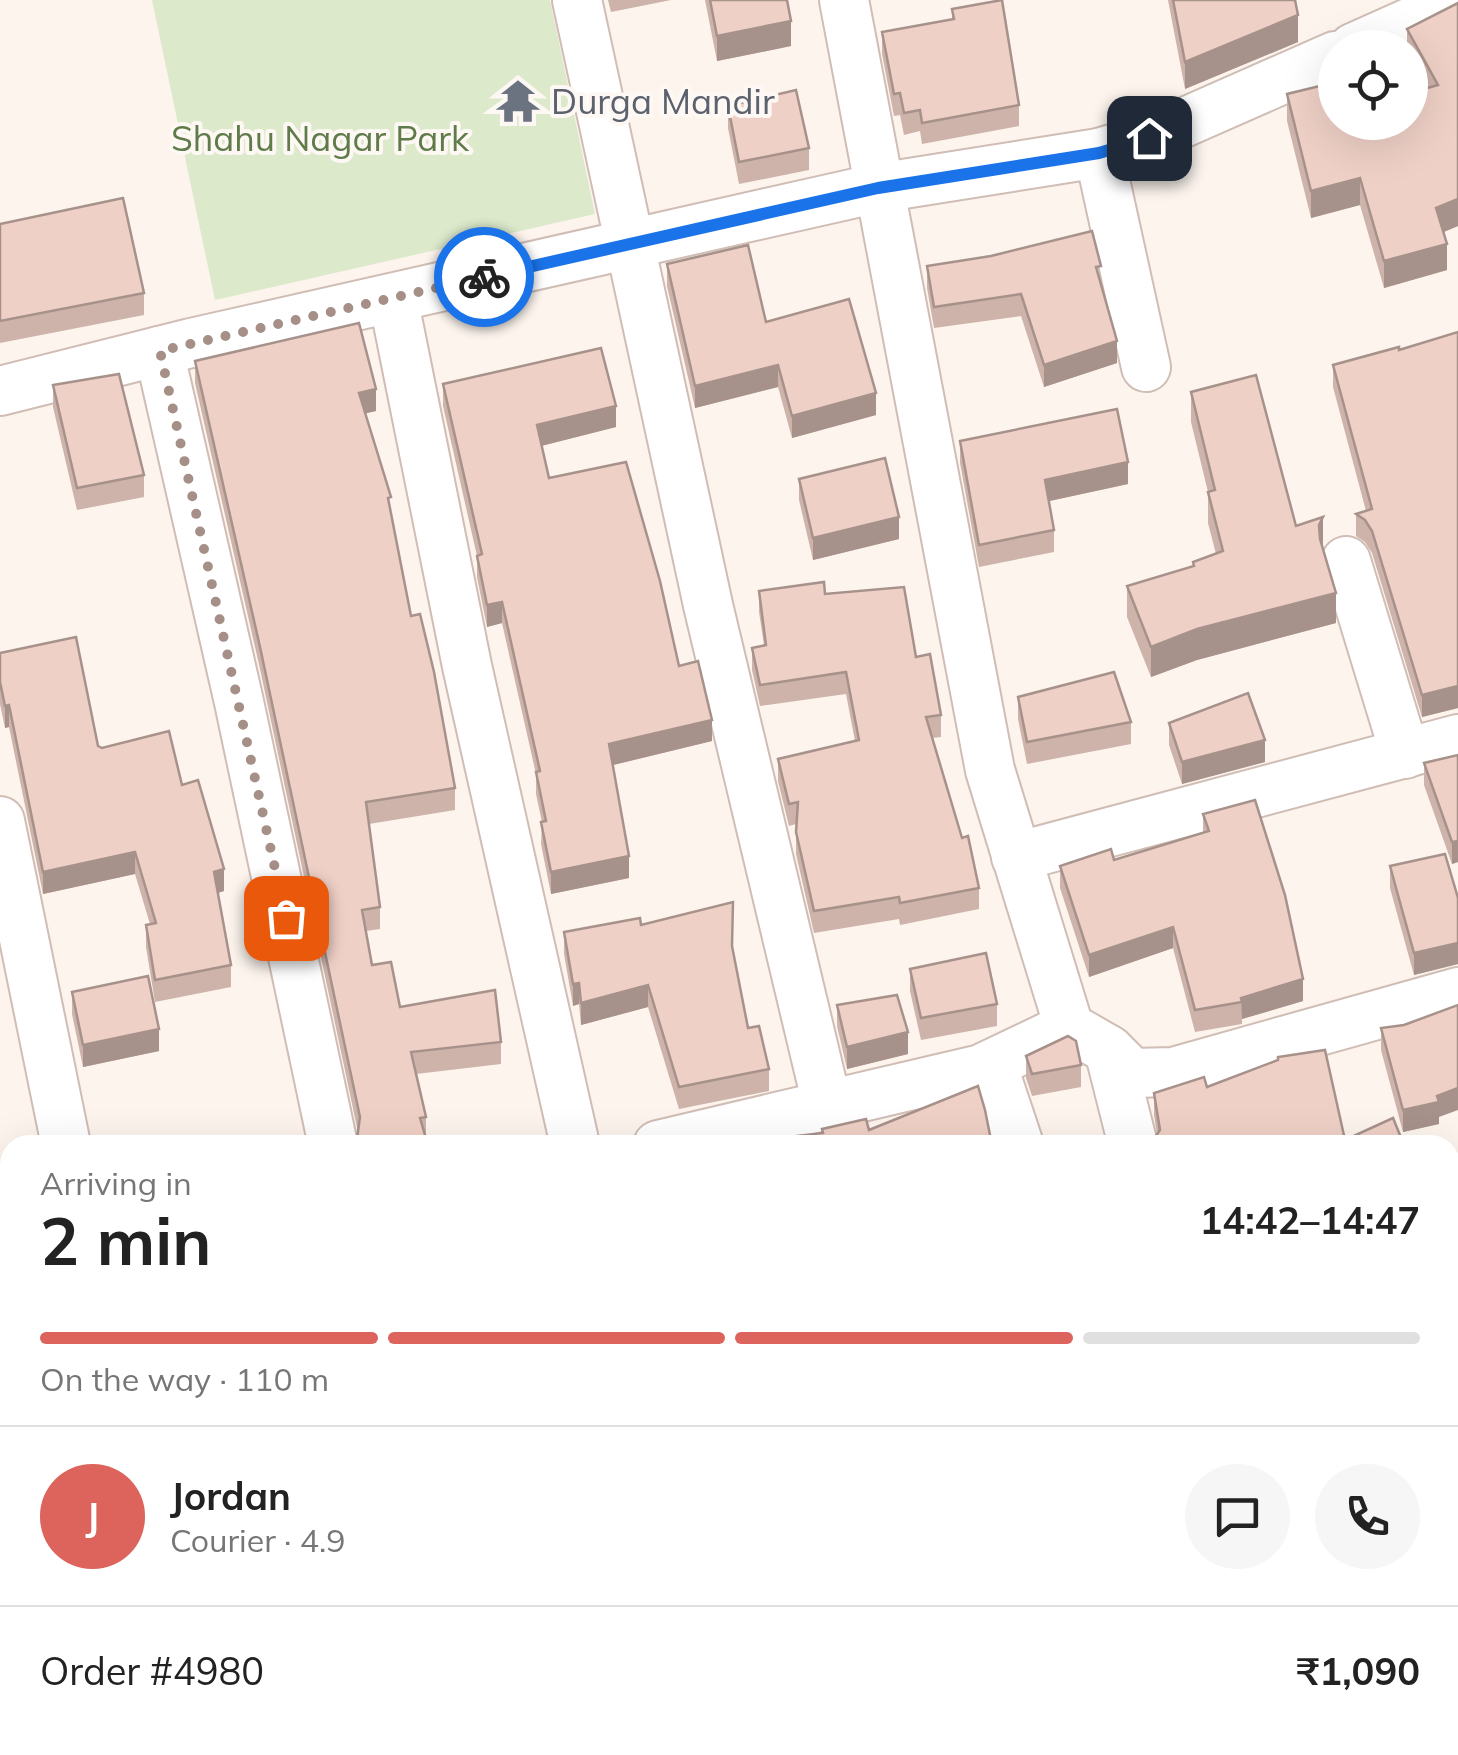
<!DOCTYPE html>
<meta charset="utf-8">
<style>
:root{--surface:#fff;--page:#f6f6f6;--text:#222;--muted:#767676;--line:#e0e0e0;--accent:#dc645c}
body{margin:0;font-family:Mulish,sans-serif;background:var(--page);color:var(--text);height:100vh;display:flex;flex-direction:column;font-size:38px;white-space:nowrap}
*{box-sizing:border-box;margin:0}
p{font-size:32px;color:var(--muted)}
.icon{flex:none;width:55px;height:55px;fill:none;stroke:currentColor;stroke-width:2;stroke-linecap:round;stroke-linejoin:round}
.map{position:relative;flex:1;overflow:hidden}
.panel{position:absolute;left:0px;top:1135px;width:1460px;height:620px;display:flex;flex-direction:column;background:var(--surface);border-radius:30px 30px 0 0;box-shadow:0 10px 40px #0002}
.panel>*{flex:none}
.fabs{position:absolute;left:1318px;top:30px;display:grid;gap:20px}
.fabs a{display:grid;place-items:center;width:110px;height:110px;border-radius:50%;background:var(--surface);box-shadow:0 10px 40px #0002;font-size:50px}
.pin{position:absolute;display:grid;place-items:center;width:85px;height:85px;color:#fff;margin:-42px;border-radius:20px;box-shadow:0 5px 15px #0006}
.courier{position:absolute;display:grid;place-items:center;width:100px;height:100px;margin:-50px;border:8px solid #1a73e8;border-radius:50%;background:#fff;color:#222;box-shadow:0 2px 12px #0007}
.summary em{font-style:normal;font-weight:700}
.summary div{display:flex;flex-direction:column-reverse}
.summary{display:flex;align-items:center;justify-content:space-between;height:170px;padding:0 40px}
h1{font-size:65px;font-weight:700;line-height:75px}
.bar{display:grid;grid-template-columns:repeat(4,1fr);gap:15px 10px;align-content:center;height:120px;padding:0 40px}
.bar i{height:12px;border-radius:8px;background:var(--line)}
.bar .current{background:var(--accent)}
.bar p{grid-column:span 4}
.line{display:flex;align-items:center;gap:25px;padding:0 40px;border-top:2px solid var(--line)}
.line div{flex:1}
.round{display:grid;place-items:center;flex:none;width:105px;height:105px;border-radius:52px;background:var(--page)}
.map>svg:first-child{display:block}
.green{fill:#dce9cb}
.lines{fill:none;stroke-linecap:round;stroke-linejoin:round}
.minor-casing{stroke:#d0bdb5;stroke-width:52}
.minor{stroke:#fff;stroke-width:48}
.wall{fill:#ceb3aa}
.shaded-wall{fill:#a7928b}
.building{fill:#efd0c6;stroke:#a7928b;stroke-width:2.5}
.done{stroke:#a58f87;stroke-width:10;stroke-dasharray:0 18}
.route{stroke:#1a73e8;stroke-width:12}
.labels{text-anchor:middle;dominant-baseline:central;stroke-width:8;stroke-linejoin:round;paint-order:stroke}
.worship-label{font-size:35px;fill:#5b616d;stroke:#fef8f4;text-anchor:start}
.park-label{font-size:35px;fill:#5f7b49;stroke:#fef8f4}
</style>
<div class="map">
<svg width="1458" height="1755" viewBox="0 0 1458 1755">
<rect width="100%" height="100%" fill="#fcf4ed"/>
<polygon class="green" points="152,0 550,0 595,214 215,300"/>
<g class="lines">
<g class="minor-casing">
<g id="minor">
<polyline points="577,0 708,605 827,1104"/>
<polyline points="844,0 990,770 1069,1027 1109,1050 1132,1073 1173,1072 1458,992"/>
<polyline points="1353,48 1458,1"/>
<polyline points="1099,153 1146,367"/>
<polyline points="393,298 467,666 575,1145"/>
<polyline points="159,351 239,702 333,1145"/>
<polyline points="0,391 191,343 878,188 1099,153 1149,138 1335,56"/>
<polyline points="1346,561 1405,754"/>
<polyline points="0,821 66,1145"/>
<polyline points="1016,857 1458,739"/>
<polyline points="1109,1050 1133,1145"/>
<polyline points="992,1064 1019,1145"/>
<polyline points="658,1145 981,1069 1069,1027"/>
<polyline points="1450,1237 1458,1234"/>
<polyline points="0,1302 10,1299"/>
<polyline points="1450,1490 1458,1488"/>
<polyline points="0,1559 10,1557"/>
<polyline points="576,1755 614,1745"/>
<polyline points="1404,1755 1431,1745"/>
</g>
</g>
<use href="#minor" class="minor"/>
</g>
<g class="wall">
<polygon points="608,0 671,0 611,12"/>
<polygon points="705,0 787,0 791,46 717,61"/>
<polygon points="1168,0 1295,0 1298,42 1185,89"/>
<polygon points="1458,3 1458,226 1444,232 1447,270 1384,288 1360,205 1311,218 1287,121 1287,94 1335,122 1425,88 1410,61 1410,48 1407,48 1407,29"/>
<polygon points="952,9 1019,105 1019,126 922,144 920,131 904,135 900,115 894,116 882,54 882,32 952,20"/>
<polygon points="728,106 809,148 809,170 739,184 728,128"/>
<polygon points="0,224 144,293 144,315 0,343"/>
<polygon points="667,264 766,322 876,415 792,438 778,387 695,408 667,286"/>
<polygon points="927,266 1101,283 1117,363 1044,387 1021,316 934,328 927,288"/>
<polygon points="1458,332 1458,708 1422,717 1372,553 1365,542 1356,536 1356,514 1366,511 1333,387 1333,365 1399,350"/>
<polygon points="195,361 376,411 365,413 391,516 411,616 455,788 455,810 369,824 380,907 380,929 366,931 372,965 400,1007 501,1042 501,1064 416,1074 426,1117 426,1137 428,1145 354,1145 354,1140 357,1139 358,1132 260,669 195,383"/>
<polygon points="443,384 616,427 541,446 549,478 679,666 712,741 613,765 629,878 551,894 541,844 542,822 536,794 536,774 502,623 487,627 477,577 477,556 443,406"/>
<polygon points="53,385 144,475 144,497 77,510 53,407"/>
<polygon points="1191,392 1296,526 1323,548 1336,623 1197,660 1151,677 1127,617 1127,586 1193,567 1193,562 1216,554 1208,523 1208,492 1191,422"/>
<polygon points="960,441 1128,484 1049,501 1054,530 1054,552 979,567 960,463"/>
<polygon points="799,479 899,539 813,560 799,500"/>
<polygon points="759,591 825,594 916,657 941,715 941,737 932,738 962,838 979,888 979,909 900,925 899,919 814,933 796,854 796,824 789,826 778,781 778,759 855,741 846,694 760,706 752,670 752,648 764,645 759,612"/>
<polygon points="0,653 98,746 182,785 224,891 218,893 231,965 231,987 155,1002 146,947 146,925 150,924 135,874 43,894 9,727 5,728 0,704"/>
<polygon points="1018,697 1131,722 1131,744 1027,764 1018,719"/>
<polygon points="1169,723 1265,762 1182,784 1169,745"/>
<polygon points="1458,755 1458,862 1452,864 1424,785 1424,763"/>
<polygon points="1203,814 1303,1001 1242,1019 1242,1024 1195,1032 1173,948 1089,977 1060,888 1060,866 1114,860 1203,833"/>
<polygon points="1390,866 1458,898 1458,964 1414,975 1390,888"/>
<polygon points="641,925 732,948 748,1028 769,1069 769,1091 679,1109 648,1007 581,1025 579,1004 573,1006 564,954 564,932"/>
<polygon points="910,969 997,1004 997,1026 921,1040 910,991"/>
<polygon points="72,992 159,1051 83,1067 72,1014"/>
<polygon points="837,1005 908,1054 847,1069 837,1026"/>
<polygon points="1381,1028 1439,1117 1439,1124 1403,1132 1381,1050"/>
<polygon points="1026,1056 1081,1065 1081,1087 1032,1096 1026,1078"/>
<polygon points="1278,1057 1345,1140 1404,1145 1147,1145 1151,1143 1157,1134 1154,1115 1154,1093 1207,1087 1278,1061"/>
<polygon points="1458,1270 1458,1461 1450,1462 1450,1271"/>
<polygon points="10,1335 10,1532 0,1532 0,1337"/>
<polygon points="1458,1492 1458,1538 1450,1517 1450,1495"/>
<polygon points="117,1745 241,1745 245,1755 120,1755"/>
<polygon points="328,1745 400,1745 400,1755 330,1755"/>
<polygon points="1070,1745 1181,1745 1184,1755 1073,1755"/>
<polygon points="1242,1745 1313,1745 1296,1752 1296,1755 1246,1755"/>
</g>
<g class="shaded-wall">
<polygon points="1298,15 1298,42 1185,89 1185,62"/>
<polygon points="791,21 791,46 717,61 717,36"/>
<polygon points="1360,178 1360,205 1311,218 1311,191"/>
<polygon points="1458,199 1458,226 1436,235 1436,208"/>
<polygon points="1447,244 1447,270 1384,288 1384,261"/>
<polygon points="1117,341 1117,363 1044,387 1044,365"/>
<polygon points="778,365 778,387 695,408 695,386"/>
<polygon points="376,389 376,411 359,415 359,393"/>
<polygon points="876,393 876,415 792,438 792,416"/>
<polygon points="616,406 616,427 537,447 537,425"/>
<polygon points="1128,462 1128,484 1045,502 1045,480"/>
<polygon points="899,517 899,539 813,560 813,538"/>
<polygon points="1323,517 1323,548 1319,556 1319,525"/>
<polygon points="1336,593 1336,623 1197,660 1151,677 1151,647 1197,629"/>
<polygon points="502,602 502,623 487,627 487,605"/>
<polygon points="1458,686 1458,708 1422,717 1422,695"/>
<polygon points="9,705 9,727 5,728 5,706"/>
<polygon points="712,720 712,741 609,766 609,744"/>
<polygon points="1265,740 1265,762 1182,784 1182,762"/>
<polygon points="1458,841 1458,862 1452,864 1452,842"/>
<polygon points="135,852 135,874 43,894 43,872"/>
<polygon points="629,856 629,878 551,894 551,872"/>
<polygon points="224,869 224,891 214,894 214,872"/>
<polygon points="1173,927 1173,948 1089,977 1089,955"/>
<polygon points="1458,943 1458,964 1414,975 1414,953"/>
<polygon points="1303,979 1303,1001 1242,1019 1241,998"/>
<polygon points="579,983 579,1004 573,1006 573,984"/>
<polygon points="648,985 648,1007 581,1025 581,1003"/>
<polygon points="159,1029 159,1051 83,1067 83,1045"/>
<polygon points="908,1032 908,1054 847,1069 847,1047"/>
<polygon points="1458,1088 1458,1110 1439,1117 1439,1124 1403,1132 1403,1110"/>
<polygon points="1293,1138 1293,1145 1264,1145"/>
<polygon points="1458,1674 1458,1696 1450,1698 1450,1676"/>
<polygon points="1294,1745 1313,1745 1296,1752"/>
<polygon points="400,1746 400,1755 369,1755"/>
</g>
<g class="building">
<polygon points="710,0 787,0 791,21 717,36"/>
<polygon points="1002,0 1019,105 922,123 920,110 904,113 900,93 894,94 882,32 954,19 952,9"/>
<polygon points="1173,0 1295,0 1298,15 1185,62"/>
<polygon points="1458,3 1458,199 1436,208 1447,244 1384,261 1360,178 1311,191 1287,94 1332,83 1335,96 1335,122 1410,122 1410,93 1438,85 1407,29"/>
<polygon points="796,90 809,148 739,162 728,106"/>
<polygon points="123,198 144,293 0,321 0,224"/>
<polygon points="1092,231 1101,266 1096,267 1117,341 1044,365 1021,294 934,307 927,266 991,256"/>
<polygon points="748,245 766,322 849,299 876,393 792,416 778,365 695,386 667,264"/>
<polygon points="359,323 376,389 359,393 391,497 388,498 411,616 420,614 434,672 455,788 366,802 380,907 362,910 372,965 391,962 400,1007 495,990 501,1042 411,1052 426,1117 420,1118 428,1145 355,1145 354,1140 357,1139 360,1117 260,647 195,361"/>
<polygon points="1458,332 1458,686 1422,695 1372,531 1365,520 1356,514 1372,509 1333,365 1399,347 1399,350"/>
<polygon points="601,348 616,406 537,425 549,478 626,462 660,581 679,666 698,661 712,720 609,744 629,856 551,872 541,822 546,821 536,772 540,771 502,602 487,605 477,556 482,554 443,384"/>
<polygon points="119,374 144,475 77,488 53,385"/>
<polygon points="1256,375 1296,526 1323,517 1319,525 1320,539 1336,593 1197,629 1151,647 1127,586 1194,566 1193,562 1223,551 1208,492 1215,490 1191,392"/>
<polygon points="1117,409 1128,462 1045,480 1054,530 979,545 960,441"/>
<polygon points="885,458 899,517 813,538 799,479"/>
<polygon points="824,582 825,594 904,587 916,657 930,654 941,715 926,717 962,838 968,836 979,888 900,903 899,897 814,911 796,832 798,802 789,804 778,759 859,740 846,672 760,685 752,648 766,645 759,591"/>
<polygon points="76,637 98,746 102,748 169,731 182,785 198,780 224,869 214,872 231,965 155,980 146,925 156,923 135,852 43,872 9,705 5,706 0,682 0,653"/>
<polygon points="1114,672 1131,722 1027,742 1018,697"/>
<polygon points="1248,693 1265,740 1182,762 1169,723"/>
<polygon points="1458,755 1458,841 1452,842 1424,763"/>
<polygon points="1255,800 1285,895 1303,979 1241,998 1242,1002 1195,1010 1173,927 1089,955 1060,866 1111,849 1114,860 1209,831 1203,814"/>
<polygon points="1445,854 1458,898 1458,943 1414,953 1390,866"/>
<polygon points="733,902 732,946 748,1028 759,1026 769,1069 679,1087 648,985 581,1003 579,983 573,984 564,932 640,918 641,925"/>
<polygon points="986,953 997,1004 921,1018 910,969"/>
<polygon points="148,976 159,1029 83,1045 72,992"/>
<polygon points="897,995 908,1032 847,1047 837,1005"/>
<polygon points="1458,1005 1458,1088 1437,1096 1439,1102 1403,1110 1381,1028 1404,1025"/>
<polygon points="1068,1036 1076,1041 1081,1065 1032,1074 1026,1056"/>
<polygon points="1325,1050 1345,1140 1393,1118 1404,1145 1296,1145 1293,1138 1264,1145 1147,1145 1151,1143 1160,1130 1154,1093 1204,1077 1207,1087 1278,1060 1278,1057"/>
<polygon points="978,1086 985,1110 992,1145 745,1145 761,1140 823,1133 822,1129 866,1119 869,1130"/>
<polygon points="1458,1270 1458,1440 1450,1440 1450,1271"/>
<polygon points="10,1335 10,1491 0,1491 0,1337"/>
<polygon points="1458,1492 1458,1517 1450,1495"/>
<polygon points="1450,1605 1458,1651 1458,1674 1450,1676"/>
<polygon points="124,1745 241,1745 245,1755 127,1755"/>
<polygon points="333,1745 400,1745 400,1746 369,1755 335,1755"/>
<polygon points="681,1745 831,1745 833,1755 651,1755 650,1752"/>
<polygon points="1079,1745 1181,1745 1184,1755 1082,1755"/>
<polygon points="1249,1745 1296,1745 1296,1749 1252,1752"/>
<polygon points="1458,1748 1458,1755 1439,1755"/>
</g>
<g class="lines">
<polyline class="done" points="286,918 160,351 484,277"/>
<polyline class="route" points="484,277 878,188 1099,153 1149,138"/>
</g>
<defs>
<g id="temple-bare" transform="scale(3.45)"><path d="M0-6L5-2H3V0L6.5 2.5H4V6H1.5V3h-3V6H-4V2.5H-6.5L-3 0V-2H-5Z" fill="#6b7280" stroke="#fef8f4" stroke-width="2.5" paint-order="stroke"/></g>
</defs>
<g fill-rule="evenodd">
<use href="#temple-bare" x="518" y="101"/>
</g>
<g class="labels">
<g class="worship-label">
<text x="551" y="101">Durga Mandir</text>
</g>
<g class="park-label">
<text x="320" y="138">Shahu Nagar Park</text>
</g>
</g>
</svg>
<div class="fabs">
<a><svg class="icon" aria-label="locate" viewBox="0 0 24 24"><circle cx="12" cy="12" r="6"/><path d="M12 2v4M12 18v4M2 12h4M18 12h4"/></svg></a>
</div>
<div class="pin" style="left:286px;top:918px;background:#ea580c"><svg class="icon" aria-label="bag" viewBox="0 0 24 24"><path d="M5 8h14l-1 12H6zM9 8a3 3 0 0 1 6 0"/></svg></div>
<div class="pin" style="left:1149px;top:138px;background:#1f2937"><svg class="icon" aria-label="home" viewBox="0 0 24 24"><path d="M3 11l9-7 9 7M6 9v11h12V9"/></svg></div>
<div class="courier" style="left:484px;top:277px"><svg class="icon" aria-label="bike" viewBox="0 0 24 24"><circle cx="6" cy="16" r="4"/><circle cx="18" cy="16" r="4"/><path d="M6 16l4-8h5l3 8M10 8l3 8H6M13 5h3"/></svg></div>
<section class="panel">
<div class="summary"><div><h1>2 min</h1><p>Arriving in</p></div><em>14:42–14:47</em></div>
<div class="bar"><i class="current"></i><i class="current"></i><i class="current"></i><i></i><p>On the way · 110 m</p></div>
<div class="line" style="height:180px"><b class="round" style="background:var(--accent);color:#fff">J</b><div><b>Jordan</b><p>Courier · 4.9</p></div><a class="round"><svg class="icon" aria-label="chat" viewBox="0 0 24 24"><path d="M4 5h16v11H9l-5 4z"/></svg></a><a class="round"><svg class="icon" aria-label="phone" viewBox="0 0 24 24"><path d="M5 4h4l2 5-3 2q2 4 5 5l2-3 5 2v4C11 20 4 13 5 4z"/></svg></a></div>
<div class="line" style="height:130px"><div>Order #4980</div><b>₹1,090</b></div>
</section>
</div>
